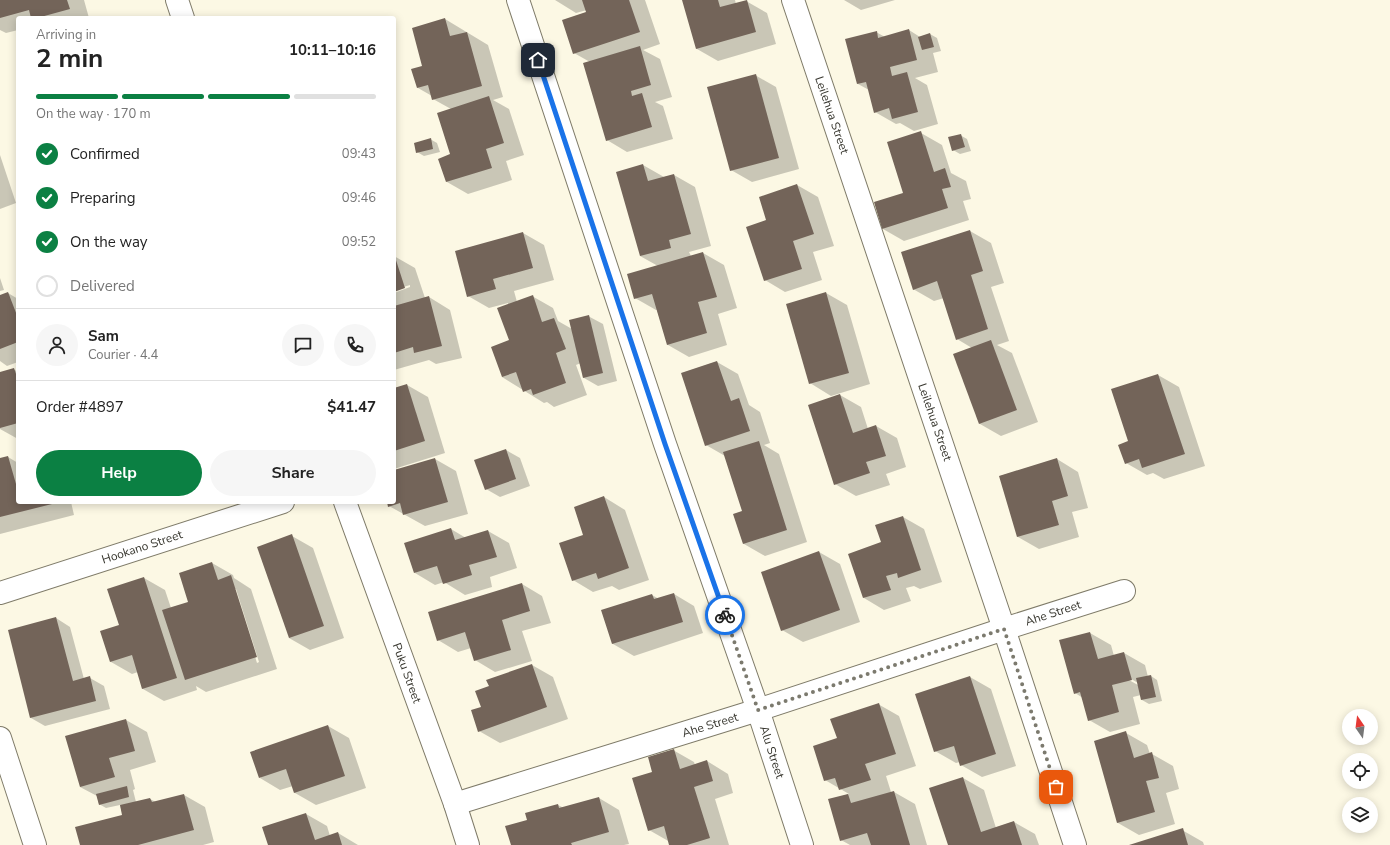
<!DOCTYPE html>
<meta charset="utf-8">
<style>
:root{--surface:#fff;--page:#f6f6f6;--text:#222;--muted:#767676;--line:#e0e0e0;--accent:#0b8043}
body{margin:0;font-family:"Nunito Sans",sans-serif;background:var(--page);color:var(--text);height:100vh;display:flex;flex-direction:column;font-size:15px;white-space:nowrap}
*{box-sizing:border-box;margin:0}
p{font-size:13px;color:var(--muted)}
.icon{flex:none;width:22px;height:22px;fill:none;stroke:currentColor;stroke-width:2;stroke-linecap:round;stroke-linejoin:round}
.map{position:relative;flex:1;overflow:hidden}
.sheet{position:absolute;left:16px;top:16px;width:380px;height:488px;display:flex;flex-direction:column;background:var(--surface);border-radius:4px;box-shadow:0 2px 10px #0003}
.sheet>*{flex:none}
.needle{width:26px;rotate:346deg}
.controls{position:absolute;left:1342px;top:709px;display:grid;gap:8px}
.controls a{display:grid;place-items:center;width:36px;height:36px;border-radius:50%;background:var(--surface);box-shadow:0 2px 10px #0003;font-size:20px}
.pin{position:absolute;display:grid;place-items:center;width:34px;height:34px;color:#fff;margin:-17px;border-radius:8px;box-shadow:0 2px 6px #0006}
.courier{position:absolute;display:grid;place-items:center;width:40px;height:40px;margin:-20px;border:3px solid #1a73e8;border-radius:50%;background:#fff;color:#222;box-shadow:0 1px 5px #0007}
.summary em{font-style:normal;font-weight:700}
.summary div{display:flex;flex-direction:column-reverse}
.summary{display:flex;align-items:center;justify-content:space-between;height:68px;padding:0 20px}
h1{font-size:26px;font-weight:700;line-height:30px}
.bar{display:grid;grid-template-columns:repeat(4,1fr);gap:6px 4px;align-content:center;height:48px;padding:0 20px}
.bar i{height:5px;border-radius:3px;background:var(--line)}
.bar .current{background:var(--accent)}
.bar p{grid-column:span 4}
.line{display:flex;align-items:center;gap:10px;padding:0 20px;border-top:1px solid var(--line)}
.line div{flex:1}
.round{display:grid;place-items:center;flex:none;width:42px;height:42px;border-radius:21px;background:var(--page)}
ol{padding:0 20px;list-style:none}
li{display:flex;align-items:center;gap:12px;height:44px}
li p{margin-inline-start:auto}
li .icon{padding:4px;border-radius:50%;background:var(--accent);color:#fff;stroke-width:4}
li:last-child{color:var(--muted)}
li i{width:22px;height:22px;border:2px solid var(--line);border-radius:50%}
.action{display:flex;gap:8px;margin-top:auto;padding:8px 20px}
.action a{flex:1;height:46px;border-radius:24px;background:var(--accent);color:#fff;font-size:16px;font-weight:700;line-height:46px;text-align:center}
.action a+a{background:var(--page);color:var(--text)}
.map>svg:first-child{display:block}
.shadow{fill:#0003;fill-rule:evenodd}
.building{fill:#736459}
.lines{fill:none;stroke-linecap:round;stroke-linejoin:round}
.minor-casing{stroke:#7f7b69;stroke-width:24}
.minor{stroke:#fff;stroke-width:22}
.done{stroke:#7c7a6e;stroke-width:4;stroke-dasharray:0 7.2}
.route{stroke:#1a73e8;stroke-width:5}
.labels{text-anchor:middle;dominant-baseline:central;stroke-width:4;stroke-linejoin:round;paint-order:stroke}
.street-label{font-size:12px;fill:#37362e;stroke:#fff}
</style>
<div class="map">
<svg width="1390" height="845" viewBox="0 0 1390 845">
<rect width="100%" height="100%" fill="#fcf8e4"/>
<g class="shadow">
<polygon points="0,0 84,0 89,18 18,18 18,30 6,33 0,30"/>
<polygon points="555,0 645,0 660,44 643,50 660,59 672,97 655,102 663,106 673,139 627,152 607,140 590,62 574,53 588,13 587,10 576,13"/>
<polygon points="683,0 735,0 736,4 746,1 767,13 776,44 718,61 697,49"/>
<polygon points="844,0 895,0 861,10"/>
<polygon points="445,19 488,45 503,97 493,100 509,109 524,155 506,161 512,180 468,194 447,182 451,155 451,109 433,99 432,96 418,88 424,66"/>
<polygon points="909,30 920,37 930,34 937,38 941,51 933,53 938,72 915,78 927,85 938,124 914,131 900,123 896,124 875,112 869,90 858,84 876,32 885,37"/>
<polygon points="755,75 776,87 799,169 752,182 731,170"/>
<polygon points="921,133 942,145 951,173 966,181 971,199 963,201 969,220 904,241 883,229 904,194"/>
<polygon points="960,135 967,139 971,151 960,154 953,150"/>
<polygon points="430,139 437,143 440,152 424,156 417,152"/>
<polygon points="0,155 16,203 0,209"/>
<polygon points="643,165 664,177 674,175 695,187 711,246 689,252 691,256 703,253 724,265 737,308 718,314 727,345 689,357 668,345 657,310 656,310 635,298 658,266 640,256"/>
<polygon points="797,185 818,197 834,246 813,252 822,280 785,292 765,280 768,221"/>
<polygon points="970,231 991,243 1004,283 991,287 1009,341 997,345 1012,353 1038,422 1001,436 980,424 972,348 957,339 944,298 934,301 913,289"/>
<polygon points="523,233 544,245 554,280 514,291 517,302 532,296 553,308 558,321 572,329 588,316 603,324 617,381 598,386 584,378 581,363 576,365 587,395 554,407 547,402 544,403 502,377 510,341 508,303 489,308 468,296"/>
<polygon points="394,256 415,268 425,298 429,297 450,310 462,358 436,364 429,360 394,370 394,293 410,287 410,285 394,290"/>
<polygon points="0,278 4,290 0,291"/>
<polygon points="8,293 18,299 18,362 7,366 0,361 0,296"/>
<polygon points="826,293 847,305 870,384 831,396 810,383"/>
<polygon points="717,362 738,374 749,405 760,412 770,443 764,445 779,454 807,542 765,556 744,544 743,512 725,456 706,445"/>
<polygon points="13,369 18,372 18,439 0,429 0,373"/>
<polygon points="1158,375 1179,387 1205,466 1164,479 1153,473 1147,475 1126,463 1129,442"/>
<polygon points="407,385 428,397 445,453 394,469 394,389"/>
<polygon points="840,395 861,407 868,429 876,426 897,438 906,467 886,474 890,485 856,496 835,484"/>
<polygon points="506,450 520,458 530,486 500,497 486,489"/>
<polygon points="8,457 18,463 18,502 71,502 74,515 0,534 0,459"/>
<polygon points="435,459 456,471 468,514 425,526 389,506 388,504 386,502 394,502 394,471"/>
<polygon points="1057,459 1078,472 1088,508 1072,512 1079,537 1039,549 1018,537 1000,476"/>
<polygon points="604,497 625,510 649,580 619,590 612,586 593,592 573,580 585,536"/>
<polygon points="91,502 102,502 94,504"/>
<polygon points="903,517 924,529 942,582 920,589 914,586 906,588 911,601 884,610 864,598 882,543 877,526"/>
<polygon points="451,529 466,538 488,531 509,543 517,568 490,577 492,587 465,595 444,582 435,585 415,573"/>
<polygon points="292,536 313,548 344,638 310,650 289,638"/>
<polygon points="819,552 840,564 860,622 803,642 782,630"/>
<path d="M 212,563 L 233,575 L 234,578 L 251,589 L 277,669 L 206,692 L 196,686 L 197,690 L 164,701 L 143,689 L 138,672 L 132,674 L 111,662 L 120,625 L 144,578 L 165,590 L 171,608 L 190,602 ZM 234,589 L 236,589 L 259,662 L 257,663 Z"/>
<polygon points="522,584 542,596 551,623 522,631 532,661 495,672 475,660 471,648 458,652 438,640"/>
<polygon points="674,594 694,606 703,633 634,656 613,644 602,611 652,595 659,599"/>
<polygon points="56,618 70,627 84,679 90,678 104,686 110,709 45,726 31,718"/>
<path d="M 1090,633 L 1111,645 L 1114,656 L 1124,653 L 1145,665 L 1148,677 L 1151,676 L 1157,680 L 1162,701 L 1149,704 L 1142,700 L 1141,695 L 1133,697 L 1140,724 L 1110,732 L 1089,720 L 1083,698 L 1075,693 ZM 1128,677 L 1138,683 L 1138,685 L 1127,679 Z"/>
<polygon points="532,665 553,677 568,719 500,743 479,731 482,707 490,687"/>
<polygon points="970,677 991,689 1016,766 982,777 961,765 960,762 956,763 935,751"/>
<polygon points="878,704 899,716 916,766 886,776 891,792 894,792 915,804 927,845 850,845 841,840 829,800 849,794 825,780 838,739"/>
<polygon points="126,720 147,732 156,762 130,770 135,789 133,790 136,802 150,799 156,802 184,795 205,807 214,842 203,845 81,845 123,816 120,805 106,808 99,804 97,796 80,787"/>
<polygon points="328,726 349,738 366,788 316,805 295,793 293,786 280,790 260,778"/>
<polygon points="1126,733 1147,745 1150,754 1152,754 1173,766 1179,789 1166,793 1175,824 1139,835 1118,823 1095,741"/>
<polygon points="673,750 694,762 695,765 707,761 728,774 733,793 715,799 729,845 671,845 670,842 649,830"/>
<polygon points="963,778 984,790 996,828 1014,822 1035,834 1039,845 949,845"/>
<polygon points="599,798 619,810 629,844 624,845 512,845 528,821 558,805 564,808"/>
<polygon points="306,814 327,826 330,836 338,833 358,845 269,845"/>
<polygon points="1182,830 1203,842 1204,845 1132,845"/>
</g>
<g class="building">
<polygon points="0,0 67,0 70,9 37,18 31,18 29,10 0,18"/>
<polygon points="582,0 629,0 640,32 573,54 562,20 586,12"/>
<polygon points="682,0 718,0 720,7 747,0 756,32 696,49"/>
<polygon points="445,18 450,36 467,32 482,86 432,100 428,85 417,88 411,69 422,66 412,28"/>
<polygon points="909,29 917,60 890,67 892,76 907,72 918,112 892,119 889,108 874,113 866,82 857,84 845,39 877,31 878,38"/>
<polygon points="930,33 934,47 922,50 918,37"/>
<polygon points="640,46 651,85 631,91 632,96 642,93 652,127 606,141 583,63"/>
<polygon points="756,74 779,158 730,171 707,87"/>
<polygon points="489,96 504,143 486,149 492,168 446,182 438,159 450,154 437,113"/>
<polygon points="921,131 934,172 945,168 951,187 942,189 948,208 882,229 874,202 903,193 887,142"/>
<polygon points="961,134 965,147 952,151 948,137"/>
<polygon points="431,138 433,149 416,153 414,143"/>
<polygon points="643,164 648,181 674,174 691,234 669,240 671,248 640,256 616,172"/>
<polygon points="797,184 814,234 793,241 802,269 764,281 746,227 766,220 759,197"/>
<polygon points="970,230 983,271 971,275 988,329 956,340 937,281 913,290 901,252"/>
<polygon points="523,232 533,268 493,279 496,289 467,297 455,251"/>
<polygon points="703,252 717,297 698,302 707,333 667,345 652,294 634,299 627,274"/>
<polygon points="394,254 405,288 394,292"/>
<polygon points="8,292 18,318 18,342 0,349 0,295"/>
<polygon points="826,292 849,373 809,384 786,304"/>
<polygon points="533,295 542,322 554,318 566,349 556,353 566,383 533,395 531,389 523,392 516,372 502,377 491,347 509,340 497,308"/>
<polygon points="429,296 442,346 414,353 413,347 394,353 394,306"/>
<polygon points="589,315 603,373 583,378 569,320"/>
<polygon points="991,340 1017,410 979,424 953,354"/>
<polygon points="717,361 731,401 739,398 750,431 705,446 681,373"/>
<polygon points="14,368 18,380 18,423 0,428 0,372"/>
<polygon points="1158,374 1185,454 1142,468 1139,459 1125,464 1118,445 1128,441 1111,389"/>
<polygon points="407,384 425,441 394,451 394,388"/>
<polygon points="840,394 853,433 876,425 886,456 866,462 870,473 834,485 808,405"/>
<polygon points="759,441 787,530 743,544 733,514 742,511 723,452"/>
<polygon points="506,449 516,479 485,490 474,460"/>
<polygon points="8,456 16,484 18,484 18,502 56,503 0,517 0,458"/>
<polygon points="435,458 448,502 403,515 400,503 388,507 387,502 394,502 394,470"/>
<polygon points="1057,458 1068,496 1052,501 1059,525 1017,537 999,476"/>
<polygon points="604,496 629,568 598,579 596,573 572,581 559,543 583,535 574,507"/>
<polygon points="903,516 921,570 898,578 897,573 886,576 891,590 863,598 848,554 881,542 875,525"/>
<polygon points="451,528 455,540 488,530 497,557 469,565 472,575 443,584 437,566 414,573 404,543"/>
<polygon points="292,534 324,626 289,638 257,547"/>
<polygon points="819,551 840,610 781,631 761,572"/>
<polygon points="212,562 218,580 231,575 257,657 185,680 162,610 188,602 179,573"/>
<polygon points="144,577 177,678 142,689 132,655 110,662 100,631 119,625 107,589"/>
<polygon points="522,583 530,611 502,620 511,650 474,661 465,632 437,641 428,612"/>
<polygon points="674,593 683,622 612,644 601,610 652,594 654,599"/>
<polygon points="56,617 73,681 90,676 96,701 30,718 8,630"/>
<polygon points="1090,632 1098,659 1124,652 1132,680 1112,685 1119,712 1088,721 1080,692 1074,694 1059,640"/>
<polygon points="532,664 547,707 478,732 471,710 481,707 475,691 489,686 486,680"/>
<polygon points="1151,675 1156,697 1141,700 1136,678"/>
<polygon points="970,676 996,754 960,766 954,746 934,752 915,694"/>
<polygon points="879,703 896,754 865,764 871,780 839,790 835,778 824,781 813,746 837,738 830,719"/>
<polygon points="126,719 135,751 109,758 115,777 80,787 65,736"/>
<polygon points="328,725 345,776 294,793 286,769 259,778 250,752"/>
<polygon points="1126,731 1134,758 1152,752 1159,778 1146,781 1155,812 1117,823 1094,741"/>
<polygon points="674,749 680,769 707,760 713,781 694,787 710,838 687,845 669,845 664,826 648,831 632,778 652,772 648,757"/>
<polygon points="963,777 981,832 1014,821 1022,845 948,845 929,788"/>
<polygon points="127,786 129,797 99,805 96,794"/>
<polygon points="894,791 910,845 871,845 867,833 840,841 828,799 848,794 851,803"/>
<polygon points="184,794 194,830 138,845 80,845 75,827 122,815 120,805 150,798 152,802"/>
<polygon points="599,797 609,832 571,843 572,845 511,845 505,826 527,820 525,813 558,804 559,808"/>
<polygon points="306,813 315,840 338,832 342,845 268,845 262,827"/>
<polygon points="1183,828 1188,845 1129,845"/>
</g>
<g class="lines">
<g class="minor-casing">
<g id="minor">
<polyline points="177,0 183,18"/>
<polyline points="518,0 665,444 758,710 802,845"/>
<polyline points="793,0 1004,629 1075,845"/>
<polyline points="345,502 455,804 468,845"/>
<polyline points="0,593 283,502"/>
<polyline points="0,738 35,845"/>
<polyline points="455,804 758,710 1004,629 1124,591"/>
</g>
</g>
<use href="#minor" class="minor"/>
</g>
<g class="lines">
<polyline class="done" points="725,615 758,710 1004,629 1056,787"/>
<polyline class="route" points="538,60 665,444 725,615"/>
</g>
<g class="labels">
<g class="street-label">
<text transform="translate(832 115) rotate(71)">Leilehua Street</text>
<text transform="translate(935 422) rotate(71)">Leilehua Street</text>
<text transform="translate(142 547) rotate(-18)">Hookano Street</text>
<text transform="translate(1053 613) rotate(-18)">Ahe Street</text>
<text transform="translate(407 673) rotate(70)">Puku Street</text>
<text transform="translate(710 725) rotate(-17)">Ahe Street</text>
<text transform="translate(772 752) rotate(72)">Alu Street</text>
</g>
</g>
</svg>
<div class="controls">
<a><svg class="needle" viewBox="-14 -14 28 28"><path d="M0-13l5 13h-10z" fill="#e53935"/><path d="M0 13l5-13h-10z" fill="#767676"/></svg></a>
<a><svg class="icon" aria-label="locate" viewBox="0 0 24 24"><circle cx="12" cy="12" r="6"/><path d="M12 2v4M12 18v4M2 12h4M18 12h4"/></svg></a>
<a><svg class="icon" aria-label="layers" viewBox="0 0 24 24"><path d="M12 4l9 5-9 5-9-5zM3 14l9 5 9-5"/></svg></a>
</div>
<div class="pin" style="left:1056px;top:787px;background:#ea580c"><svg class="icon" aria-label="bag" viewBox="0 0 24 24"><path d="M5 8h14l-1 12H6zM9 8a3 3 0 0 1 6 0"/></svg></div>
<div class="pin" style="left:538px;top:60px;background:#1f2937"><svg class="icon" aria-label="home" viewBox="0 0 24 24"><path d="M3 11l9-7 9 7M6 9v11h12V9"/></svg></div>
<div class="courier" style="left:725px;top:615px"><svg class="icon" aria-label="bike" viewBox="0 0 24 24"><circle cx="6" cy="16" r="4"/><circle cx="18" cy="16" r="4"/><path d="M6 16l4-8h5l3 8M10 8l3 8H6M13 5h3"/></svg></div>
<section class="sheet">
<div class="summary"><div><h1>2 min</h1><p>Arriving in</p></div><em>10:11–10:16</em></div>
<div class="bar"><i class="current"></i><i class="current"></i><i class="current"></i><i></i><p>On the way · 170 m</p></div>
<ol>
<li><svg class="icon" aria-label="check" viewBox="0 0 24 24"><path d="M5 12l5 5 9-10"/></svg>Confirmed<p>09:43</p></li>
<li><svg class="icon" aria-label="check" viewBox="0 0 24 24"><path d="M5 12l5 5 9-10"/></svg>Preparing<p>09:46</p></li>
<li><svg class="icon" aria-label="check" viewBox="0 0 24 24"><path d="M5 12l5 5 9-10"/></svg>On the way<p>09:52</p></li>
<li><i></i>Delivered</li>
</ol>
<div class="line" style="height:72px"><a class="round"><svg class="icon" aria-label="person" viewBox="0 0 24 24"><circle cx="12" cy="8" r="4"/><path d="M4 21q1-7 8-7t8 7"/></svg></a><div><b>Sam</b><p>Courier · 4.4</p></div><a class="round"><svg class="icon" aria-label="chat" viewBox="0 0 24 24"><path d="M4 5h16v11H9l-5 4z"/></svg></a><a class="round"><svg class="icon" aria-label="phone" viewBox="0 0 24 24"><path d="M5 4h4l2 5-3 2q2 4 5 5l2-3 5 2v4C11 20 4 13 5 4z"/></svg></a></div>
<div class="line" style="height:52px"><div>Order #4897</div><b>$41.47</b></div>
<div class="action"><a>Help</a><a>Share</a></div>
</section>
</div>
